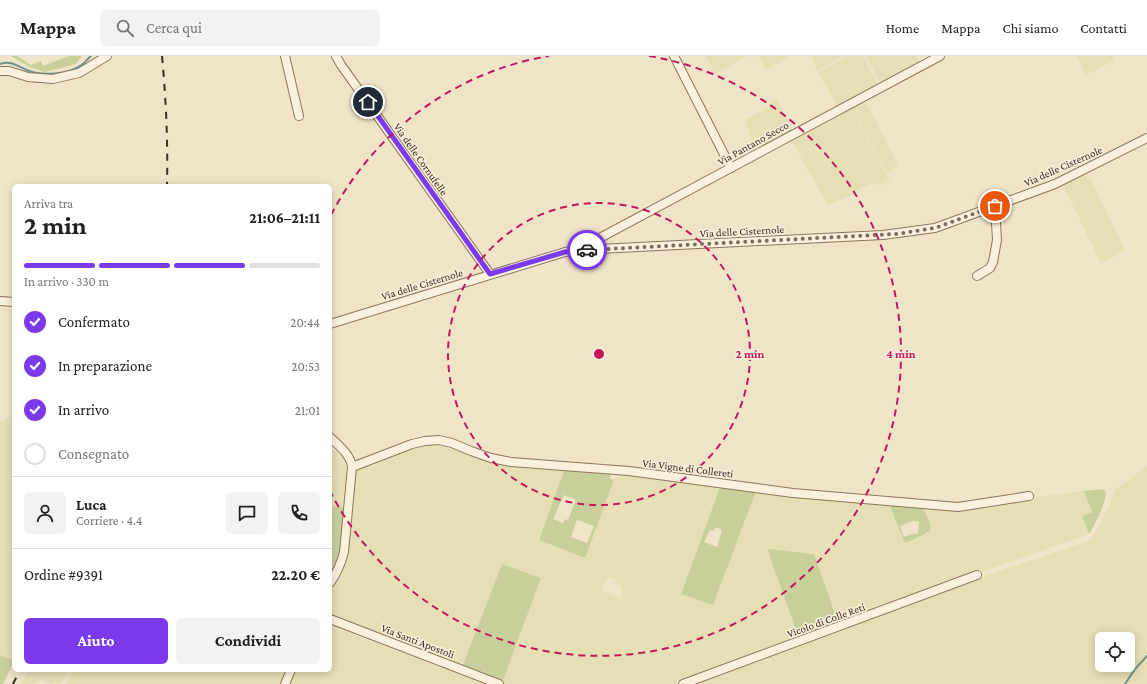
<!DOCTYPE html>
<html lang="it">
<meta charset="utf-8">
<style>
:root{--surface:#fff;--page:#f2f2f2;--text:#202124;--muted:#757577;--line:#e0e0e0;--accent:#7c3aed}
body{margin:0;font-family:"Crimson Pro",serif;background:var(--page);color:var(--text);height:100vh;display:flex;flex-direction:column;font-size:15px;white-space:nowrap}
*{box-sizing:border-box;margin:0}
p{font-size:13px;color:var(--muted)}
.icon{flex:none;width:22px;height:22px;fill:none;stroke:currentColor;stroke-width:2;stroke-linecap:round;stroke-linejoin:round}
.map{position:relative;flex:1;overflow:hidden}
.sheet{position:absolute;left:12px;top:128px;width:320px;height:488px;display:flex;flex-direction:column;background:var(--surface);border-radius:6px;box-shadow:0 2px 10px #0003}
.sheet>*{flex:none}
.fabs{position:absolute;left:1095px;top:576px;display:grid;gap:8px}
.fabs a{display:grid;place-items:center;width:40px;height:40px;border-radius:6px;background:var(--surface);box-shadow:0 2px 10px #0003;font-size:20px}
.pin{position:absolute;display:grid;place-items:center;width:34px;height:34px;color:#fff;margin:-17px;border:2px solid #fff;border-radius:50%;box-shadow:0 1px 4px #0007}
.courier{position:absolute;display:grid;place-items:center;width:40px;height:40px;margin:-20px;border:3px solid #7c3aed;border-radius:50%;background:#fff;color:#222;box-shadow:0 1px 5px #0007}
.headline em{font-style:normal;font-weight:700}
.headline div{display:flex;flex-direction:column-reverse}
.headline{display:flex;align-items:center;justify-content:space-between;height:68px;padding:0 12px}
h1{font-size:26px;font-weight:700;line-height:30px}
.bar{display:grid;grid-template-columns:repeat(4,1fr);gap:6px 4px;align-content:center;height:48px;padding:0 12px}
.bar i{height:5px;border-radius:3px;background:var(--line)}
.bar .on{background:var(--accent)}
.bar p{grid-column:span 4}
.line{display:flex;align-items:center;gap:10px;padding:0 12px;border-top:1px solid var(--line)}
.line div{flex:1}
.round{display:grid;place-items:center;flex:none;width:42px;height:42px;border-radius:6px;background:var(--page)}
ol{padding:0 12px;list-style:none}
li{display:flex;align-items:center;gap:12px;height:44px}
li p{margin-inline-start:auto}
li .icon{padding:4px;border-radius:50%;background:var(--accent);color:#fff;stroke-width:4}
li:last-child{color:var(--muted)}
li i{width:22px;height:22px;border:2px solid var(--line);border-radius:50%}
.button{display:flex;gap:8px;margin-top:auto;padding:8px 12px}
.button a{flex:1;height:46px;border-radius:6px;background:var(--accent);color:#fff;font-size:16px;font-weight:700;line-height:46px;text-align:center}
.button a+a{background:var(--page);color:var(--text)}
header{display:flex;align-items:center;gap:24px;box-sizing:border-box;height:56px;padding:0 20px;background:var(--surface);border-bottom:1px solid var(--line)}
header strong{font-size:19px}
nav{display:flex;gap:22px;margin-inline-start:auto;font-size:14px}
.search{width:280px;height:36px;background:var(--page);display:flex;align-items:center;gap:10px;box-sizing:border-box;padding:0 14px;border-radius:6px;color:var(--muted);font-size:15px}
.map>svg:first-child{display:block}
.farmland{fill:#e6deb5;fill-rule:evenodd}
.green{fill:#c9cf9b;fill-rule:evenodd}
.lines{fill:none;stroke-linecap:round;stroke-linejoin:round}
.stream{stroke:#6f938a;stroke-width:2}
.minor-casing{stroke:#8d765c;stroke-width:10}
.minor{stroke:#faf1dc;stroke-width:8}
.rail{stroke:#3d2e20;stroke-width:2;stroke-dasharray:7 7;stroke-linecap:butt}
.done{stroke:#7c6e5b;stroke-width:4;stroke-dasharray:0 7.2}
.route{stroke:#7c3aed;stroke-width:5}
.ring{fill:none;stroke:#c2185b;stroke-width:2;stroke-dasharray:7 5}
.labels{text-anchor:middle;dominant-baseline:central;stroke-width:3.5;stroke-linejoin:round;paint-order:stroke}
.street-label{font-size:11px;fill:#3d2e20;stroke:#f7eed8}
.centre{fill:#c2185b;stroke:#f7eed8;stroke-width:2}
.ring-label{font-size:12px;text-anchor:middle;font-weight:bold;fill:#c2185b;stroke:#f7eed8;stroke-width:3.5;stroke-linejoin:round;paint-order:stroke}
</style>
<header>
<strong>Mappa</strong>
<div class="search"><svg class="icon" aria-label="search" viewBox="0 0 24 24"><circle cx="10" cy="10" r="6"/><path d="M15 15l6 6"/></svg>Cerca qui</div>
<nav><a>Home</a><a>Mappa</a><a>Chi siamo</a><a>Contatti</a></nav>
</header>
<div class="map">
<svg width="1147" height="628" viewBox="0 0 1147 628">
<rect width="100%" height="100%" fill="#f0e4c8"/>
<g class="farmland">
<polygon points="705,0 748,0 715,18"/>
<polygon points="759,0 790,0 766,14"/>
<polygon points="811,0 842,0 818,14"/>
<polygon points="848,0 862,0 879,30 839,52 818,17"/>
<polygon points="866,0 916,0 919,6 880,26"/>
<polygon points="1077,0 1113,0 1115,4 1086,19"/>
<polygon points="776,42 791,69 792,75 756,94 745,64 767,52 772,44"/>
<polygon points="865,45 898,109 893,112 894,114 887,117 852,52"/>
<polygon points="851,52 890,125 880,129 874,127 860,132 855,137 828,149 791,84"/>
<polygon points="1083,118 1085,121 1090,122 1125,194 1101,207 1062,127"/>
<polygon points="14,359 14,605 0,599 0,366"/>
<path d="M 422,389 L 438,389 L 452,391 L 521,412 L 564,415 L 539,484 L 585,501 L 617,418 L 678,425 L 720,431 L 681,537 L 712,549 L 756,435 L 812,443 L 866,447 L 889,448 L 905,486 L 927,478 L 931,474 L 930,468 L 922,450 L 953,455 L 977,452 L 1014,444 L 1084,435 L 1092,456 L 1082,460 L 1089,478 L 857,560 L 854,554 L 848,556 L 844,565 L 839,567 L 814,498 L 767,494 L 799,582 L 718,614 L 675,628 L 511,628 L 511,627 L 508,626 L 506,628 L 502,627 L 541,522 L 502,508 L 462,611 L 330,561 L 330,533 L 340,522 L 343,514 L 350,486 L 356,415 L 361,411 L 415,390 ZM 609,521 L 617,524 L 615,527 L 622,530 L 621,533 L 623,534 L 620,542 L 613,540 L 614,539 L 602,536 L 605,527 L 606,527 Z"/>
<polygon points="330,390 343,404 346,411 346,417 343,451 330,451"/>
<path d="M 1147,410 L 1147,628 L 691,628 L 827,580 L 928,539 L 1091,484 L 1102,465 L 1116,433 ZM 1102,583 L 1128,583 L 1128,609 L 1102,609 Z"/>
<polygon points="330,569 362,582 485,628 287,628 293,614 330,614"/>
<polygon points="28,614 68,614 61,628 51,628 39,622 36,628 21,628"/>
<polygon points="73,614 118,614 121,616 122,614 287,614 281,628 67,628"/>
</g>
<g class="green">
<polygon points="11,0 17,0 31,9 41,5 43,10 69,0 82,0 76,8 45,16 30,11"/>
<path d="M 564,415 L 611,417 L 610,423 L 614,424 L 585,502 L 539,484 ZM 564,439 L 576,444 L 568,464 L 565,463 L 563,467 L 553,463 ZM 577,464 L 594,470 L 587,487 L 571,481 Z"/>
<path d="M 720,431 L 756,435 L 713,549 L 681,538 ZM 716,471 L 722,474 L 717,491 L 704,486 L 710,474 L 714,475 Z"/>
<path d="M 1103,433 C 1104,434 1105,434 1105,435 C 1109,441 1093,473 1089,478 L 1082,460 L 1092,456 L 1084,435 Z"/>
<path d="M 895,448 L 922,450 L 931,470 L 930,475 L 925,478 L 905,487 L 890,450 ZM 913,465 L 919,466 L 918,478 L 912,478 L 904,481 L 900,470 Z"/>
<polygon points="330,451 343,451 341,493 338,503 330,523 330,493 333,487 330,486"/>
<polygon points="767,493 814,498 836,560 830,562 829,570 799,582"/>
<polygon points="502,508 541,522 502,627 485,620 485,617 481,615 479,618 462,611"/>
<polygon points="0,599 14,605 3,628 0,628"/>
</g>
<g class="lines">
<g class="stream">
<path d="M 0,8 C 12,4 18,11 29,15 C 43,20 67,18 80,10 C 84,8 87,3 91,0"/>
<polyline points="1125,628 1135,613 1147,600"/>
</g>
<g class="minor-casing">
<g id="minor">
<polyline points="285,0 299,60"/>
<polyline points="336,0 341,9 490,218"/>
<polyline points="674,0 731,112"/>
<polyline points="0,15 9,15 28,21 53,23 79,17 107,0"/>
<polyline points="581,192 940,0"/>
<polyline points="977,220 990,212 993,206 997,184 995,150"/>
<polyline points="0,245 14,246"/>
<polyline points="330,268 565,196 578,194 883,179 935,172 1055,128 1147,82"/>
<path d="M 330,381 C 338,389 351,399 352,411 L 344,496 C 341,508 337,517 330,527"/>
<polyline points="352,411 412,388 425,385 439,384 452,387 471,395 491,402 511,406 629,415 793,437 958,451 1029,440"/>
<polyline points="330,563 499,628"/>
<polyline points="285,628 291,614"/>
<polyline points="683,628 977,519"/>
</g>
</g>
<use href="#minor" class="minor"/>
<g class="rail">
<path d="M 162,0 C 166,43 168,86 167,130"/>
<polyline points="13,628 20,614"/>
</g>
</g>
<g class="lines">
<polyline class="done" points="587,194 896,178 935,172 995,150"/>
<polyline class="route" points="368,46 490,218 565,196 587,194"/>
</g>
<g class="ring">
<circle cx="599" cy="298" r="151"/>
<path d="M331 159A302 302 0 0 1 549 0M649 0A302 302 0 1 1 331 437"/>
</g>
<g class="labels">
<g class="street-label">
<text transform="translate(753 87) rotate(-29)">Via Pantano Secco</text>
<text transform="translate(421 103) rotate(55)">Via delle Cornufelle</text>
<text transform="translate(1063 110) rotate(-24)">Via delle Cisternole</text>
<text transform="translate(742 175) rotate(-3)">Via delle Cisternole</text>
<text transform="translate(422 228) rotate(-17)">Via delle Cisternole</text>
<text transform="translate(688 412) rotate(7)">Via Vigne di Collereti</text>
<text transform="translate(826 564) rotate(-20)">Vicolo di Colle Reti</text>
<text transform="translate(418 585) rotate(21)">Via Santi Apostoli</text>
</g>
</g>
<circle cx="599" cy="298" r="6" class="centre"/>
<g class="ring-label">
<text x="750" y="302">2 min</text>
<text x="901" y="302">4 min</text>
</g>
</svg>
<div class="fabs">
<a><svg class="icon" aria-label="locate" viewBox="0 0 24 24"><circle cx="12" cy="12" r="6"/><path d="M12 2v4M12 18v4M2 12h4M18 12h4"/></svg></a>
</div>
<div class="pin" style="left:995px;top:150px;background:#ea580c"><svg class="icon" aria-label="bag" viewBox="0 0 24 24"><path d="M5 8h14l-1 12H6zM9 8a3 3 0 0 1 6 0"/></svg></div>
<div class="pin" style="left:368px;top:46px;background:#1f2937"><svg class="icon" aria-label="home" viewBox="0 0 24 24"><path d="M3 11l9-7 9 7M6 9v11h12V9"/></svg></div>
<div class="courier" style="left:587px;top:194px"><svg class="icon" aria-label="car" viewBox="0 0 24 24"><path d="M5 17H2v-5l4-1 3-4h7l3 4 3 1v5h-3M9 17h6M6 11h13"/><circle cx="7" cy="17" r="2"/><circle cx="17" cy="17" r="2"/></svg></div>
<section class="sheet">
<div class="headline"><div><h1>2 min</h1><p>Arriva tra</p></div><em>21:06–21:11</em></div>
<div class="bar"><i class="on"></i><i class="on"></i><i class="on"></i><i></i><p>In arrivo · 330 m</p></div>
<ol>
<li><svg class="icon" aria-label="check" viewBox="0 0 24 24"><path d="M5 12l5 5 9-10"/></svg>Confermato<p>20:44</p></li>
<li><svg class="icon" aria-label="check" viewBox="0 0 24 24"><path d="M5 12l5 5 9-10"/></svg>In preparazione<p>20:53</p></li>
<li><svg class="icon" aria-label="check" viewBox="0 0 24 24"><path d="M5 12l5 5 9-10"/></svg>In arrivo<p>21:01</p></li>
<li><i></i>Consegnato</li>
</ol>
<div class="line" style="height:72px"><a class="round"><svg class="icon" aria-label="person" viewBox="0 0 24 24"><circle cx="12" cy="8" r="4"/><path d="M4 21q1-7 8-7t8 7"/></svg></a><div><b>Luca</b><p>Corriere · 4.4</p></div><a class="round"><svg class="icon" aria-label="chat" viewBox="0 0 24 24"><path d="M4 5h16v11H9l-5 4z"/></svg></a><a class="round"><svg class="icon" aria-label="phone" viewBox="0 0 24 24"><path d="M5 4h4l2 5-3 2q2 4 5 5l2-3 5 2v4C11 20 4 13 5 4z"/></svg></a></div>
<div class="line" style="height:52px"><div>Ordine #9391</div><b>22.20 €</b></div>
<div class="button"><a>Aiuto</a><a>Condividi</a></div>
</section>
</div>
